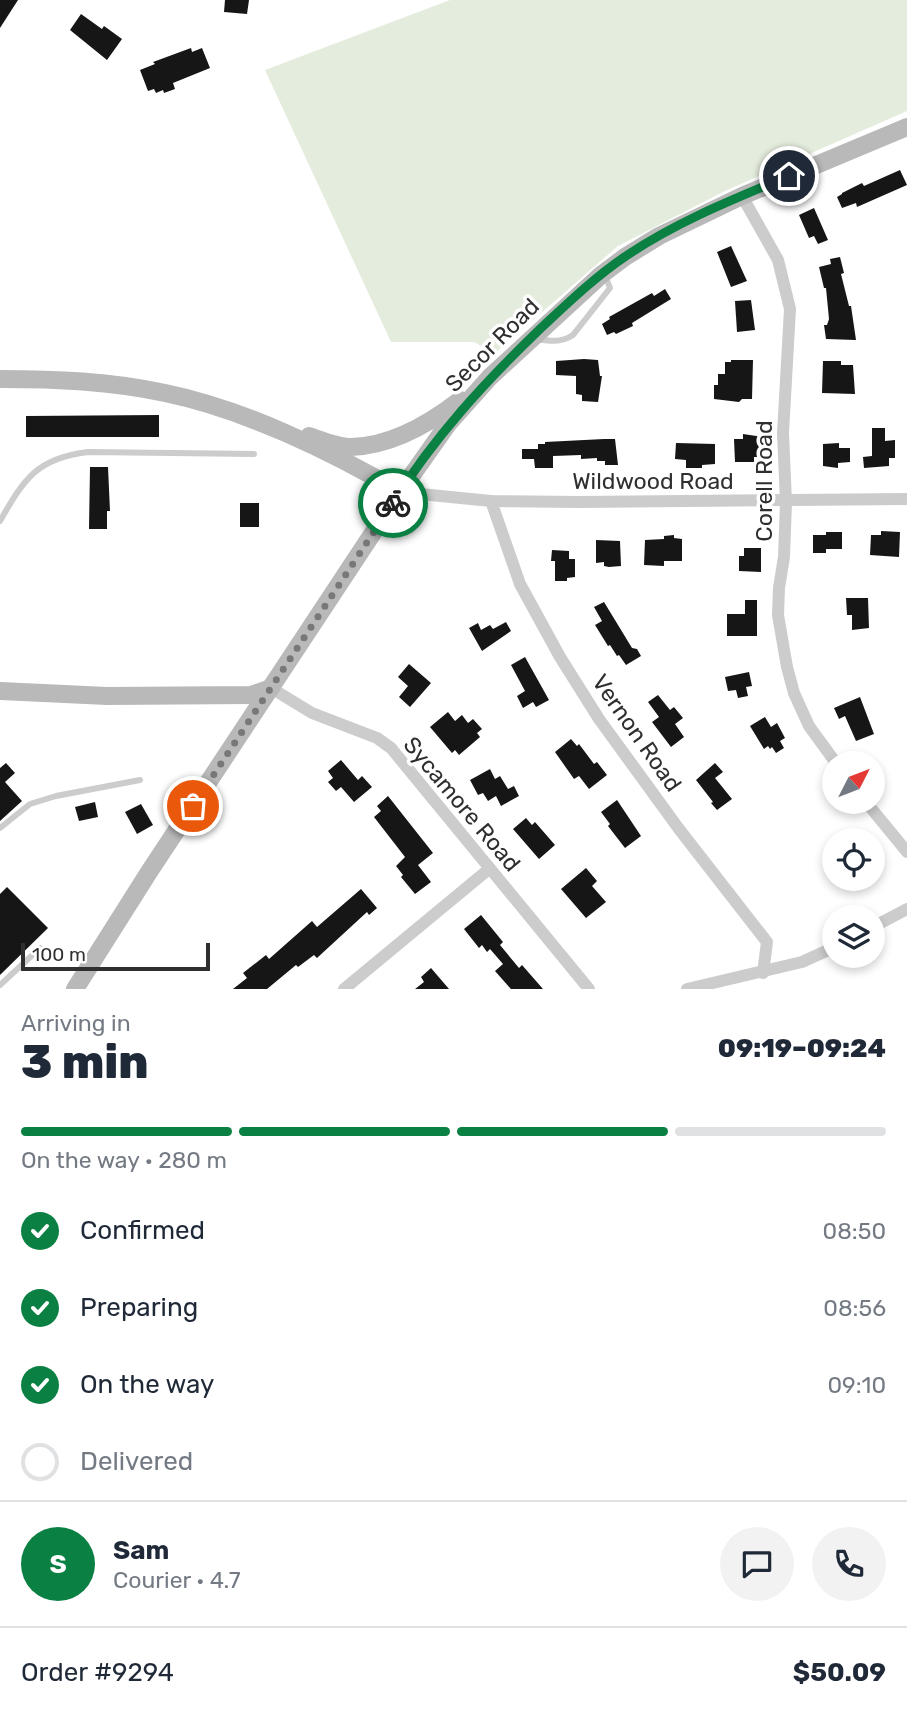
<!DOCTYPE html>
<meta charset="utf-8">
<style>
:root{--surface:#fff;--page:#f2f2f3;--text:#1f2937;--muted:#747a83;--line:#e0e1e3;--accent:#0b8043}
body{margin:0;font-family:Rubik,sans-serif;background:var(--page);color:var(--text);height:100vh;display:flex;flex-direction:column;font-size:26px;white-space:nowrap}
*{box-sizing:border-box;margin:0}
p{font-size:23px;color:var(--muted)}
.icon{flex:none;width:38px;height:38px;fill:none;stroke:currentColor;stroke-width:2;stroke-linecap:round;stroke-linejoin:round}
.map{position:relative;height:989px;overflow:hidden}
.sheet{display:flex;flex-direction:column;background:var(--surface);flex:1}
.sheet>*{flex:none}
.needle{width:46px;rotate:48deg}
.controls{position:absolute;left:822px;top:751px;display:grid;gap:14px}
.controls a{display:grid;place-items:center;width:63px;height:63px;border-radius:50%;background:var(--surface);box-shadow:0 4px 10px #0003;font-size:35px}
.scale{position:absolute;left:21px;bottom:18px;width:189px;box-sizing:border-box;padding-left:7px;border:4px solid #2f2f2f;border-top:0;font-size:19px;line-height:24px;white-space:nowrap;color:#2f2f2f;-webkit-text-stroke:5px #fff;paint-order:stroke}
.pin{position:absolute;display:grid;place-items:center;width:60px;height:60px;color:#fff;margin:-30px;border:4px solid #fff;border-radius:50%;box-shadow:0 2px 7px #0007}
.courier{position:absolute;display:grid;place-items:center;width:70px;height:70px;margin:-35px;border:5px solid #0b8043;border-radius:50%;background:#fff;color:#222;box-shadow:0 2px 9px #0007}
.overview em{font-style:normal;font-weight:800}
.overview div{display:flex;flex-direction:column-reverse}
.overview{display:flex;align-items:center;justify-content:space-between;height:119px;padding:0 21px}
h1{font-size:46px;font-weight:800;line-height:52px}
.bar{display:grid;grid-template-columns:repeat(4,1fr);gap:10px 7px;align-content:center;height:84px;padding:0 21px}
.bar i{height:9px;border-radius:5px;background:var(--line)}
.bar .on{background:var(--accent)}
.bar p{grid-column:span 4}
.line{display:flex;align-items:center;gap:18px;padding:0 21px;border-top:2px solid var(--line)}
.line div{flex:1}
.round{display:grid;place-items:center;flex:none;width:74px;height:74px;border-radius:37px;background:var(--page)}
ol{padding:0 21px;list-style:none}
li{display:flex;align-items:center;gap:21px;height:77px}
li p{margin-inline-start:auto}
li .icon{padding:7px;border-radius:50%;background:var(--accent);color:#fff;stroke-width:4}
li:last-child{color:var(--muted)}
li i{width:38px;height:38px;border:4px solid var(--line);border-radius:50%}
.map>svg:first-child{display:block}
.green{fill:#e4ecdd}
.building{fill:#161616}
.lines{fill:none;stroke-linecap:round;stroke-linejoin:round}
.lane{stroke:#ccc;stroke-width:6}
.street{stroke:#ccc;stroke-width:12}
.secondary{stroke:#b9b9b9;stroke-width:18}
.done{stroke:#787878;stroke-width:7;stroke-dasharray:0 12.6}
.route{stroke:#0b8043;stroke-width:9}
.labels{text-anchor:middle;dominant-baseline:central;stroke-width:7;stroke-linejoin:round;paint-order:stroke}
.street-label{font-size:23px;fill:#2f2f2f;stroke:#fff}
</style>
<div class="map">
<svg width="907" height="989" viewBox="0 0 907 989">
<rect width="100%" height="100%" fill="#fff"/>
<polygon class="green" points="450,0 907,0 907,111 725,191 618,246 495,353 474,342 391,342 265,70"/>
<g class="building">
<polygon points="0,0 18,0 0,28"/>
<polygon points="225,0 249,0 247,14 224,12"/>
<polygon points="81,14 102,29 104,26 122,39 107,60 70,30"/>
<polygon points="191,48 192,52 202,48 210,68 173,83 175,89 164,93 163,90 156,93 154,89 148,91 140,70 155,64 153,62"/>
<polygon points="900,170 907,185 857,207 856,203 842,208 837,197 842,194 842,193 862,183 864,186"/>
<polygon points="814,208 828,240 818,244 814,236 809,238 799,215"/>
<polygon points="731,246 747,281 731,287 717,252"/>
<polygon points="840,257 844,273 841,274 849,306 851,306 856,340 826,339 824,325 827,325 829,319 826,288 824,288 819,267 831,264 830,259"/>
<polygon points="665,289 671,299 632,323 633,326 616,334 614,332 607,335 602,324 610,319 609,317 652,293 654,296"/>
<polygon points="751,300 755,330 737,332 735,301"/>
<polygon points="584,359 598,360 600,376 602,376 598,402 582,401 582,395 576,394 576,376 556,375 556,361"/>
<polygon points="731,360 753,360 752,399 742,399 739,402 714,399 714,385 718,385 718,374 725,374 725,362 731,362"/>
<polygon points="823,361 841,361 841,365 853,365 855,394 822,393"/>
<polygon points="159,415 159,437 26,437 26,416"/>
<polygon points="872,428 885,428 885,441 895,440 895,458 889,458 889,466 864,468 863,457 872,456"/>
<polygon points="743,434 763,437 763,457 754,457 754,462 735,462 734,439 743,439"/>
<polygon points="604,439 615,439 618,465 605,465 605,461 597,461 597,458 581,459 581,455 553,456 553,468 535,468 534,459 522,459 522,449 538,449 538,444 545,444 545,442"/>
<polygon points="676,443 715,444 715,464 702,465 702,468 686,468 686,460 675,459"/>
<polygon points="839,443 839,448 850,448 850,462 838,463 838,468 823,466 823,444"/>
<polygon points="90,467 108,467 110,511 107,511 107,529 89,529"/>
<rect x="240" y="503" width="19" height="24"/>
<polygon points="881,531 900,532 899,557 870,555 871,535 881,535"/>
<polygon points="826,532 842,532 842,549 826,549 826,553 813,553 813,535 826,535"/>
<polygon points="674,535 674,538 682,539 682,561 664,561 664,566 644,565 645,540 664,539 664,536"/>
<polygon points="596,540 620,541 621,566 609,567 604,566 604,562 596,563"/>
<polygon points="744,548 761,548 761,572 739,571 739,556 744,556"/>
<polygon points="552,550 569,551 569,559 575,559 575,577 567,578 567,581 555,581 555,561 551,561"/>
<polygon points="846,598 868,598 869,628 852,630 852,615 847,615"/>
<polygon points="745,600 757,600 757,636 727,636 727,614 745,614"/>
<polygon points="604,602 632,648 637,649 641,656 626,665 619,655 617,656 610,645 608,646 595,625 602,621 594,607"/>
<polygon points="506,622 511,631 482,651 469,628 478,623 481,630 490,625 493,629"/>
<polygon points="525,657 549,700 536,707 533,702 523,708 517,696 525,691 511,665"/>
<polygon points="409,664 431,683 410,707 399,697 408,686 398,677"/>
<polygon points="749,672 752,686 746,687 748,696 738,698 736,690 728,691 725,677"/>
<polygon points="658,695 670,710 674,707 683,718 675,724 684,737 671,747 652,722 659,717 648,702"/>
<polygon points="860,697 874,734 856,741 845,716 839,719 834,708"/>
<polygon points="448,712 455,721 462,715 468,723 473,719 482,729 477,733 480,737 459,755 455,750 452,753 430,727"/>
<polygon points="765,717 771,727 777,723 785,738 780,741 784,748 776,753 772,747 770,749 768,746 764,749 750,726"/>
<polygon points="571,739 577,746 579,744 594,764 597,762 607,775 589,789 579,776 574,779 555,752"/>
<polygon points="341,760 358,780 362,776 372,787 354,802 341,787 336,791 328,782 333,778 328,771"/>
<polygon points="6,763 15,773 5,782 22,801 0,821 0,768"/>
<polygon points="715,763 723,772 715,778 732,799 717,810 711,803 713,802 696,780"/>
<polygon points="490,769 495,779 500,776 508,789 514,786 519,796 501,806 496,796 488,801 483,793 478,795 470,780"/>
<polygon points="388,796 433,853 418,865 431,882 415,894 401,877 403,875 396,866 405,857 374,817 381,811 377,806"/>
<polygon points="617,800 641,836 625,848 608,826 610,824 601,812"/>
<polygon points="95,802 98,817 79,821 75,807"/>
<polygon points="141,804 153,825 137,834 125,812"/>
<polygon points="526,818 532,825 535,822 555,845 539,859 513,829"/>
<polygon points="586,868 597,881 592,886 606,902 586,918 561,889"/>
<polygon points="7,887 48,928 0,975 0,894"/>
<polygon points="361,889 377,908 369,915 367,912 317,958 314,955 298,967 296,965 267,989 233,989 247,978 243,973 266,955 269,959 312,921 317,927"/>
<polygon points="481,915 503,942 500,945 519,968 522,965 543,989 511,989 495,971 503,964 490,949 487,952 482,945 479,948 464,929"/>
<polygon points="431,968 449,989 415,989 424,982 421,977"/>
</g>
<g class="lines">
<g class="lane">
<path d="M 536,339 C 550,341 561,343 573,335 L 610,288 L 604,273"/>
<path d="M 0,521 C 24,479 37,458 88,452 L 254,454"/>
<polyline points="0,828 30,804 56,796 140,780"/>
<polyline points="0,985 40,948"/>
</g>
<g class="street">
<polyline points="742,196 778,260 790,309 783,433 786,502 784,557 779,588 778,615 787,667 794,693 809,726 836,763"/>
<polyline points="400,492 491,501 579,502 907,499"/>
<polyline points="491,501 520,584 560,657 599,719 679,829 767,942 763,973"/>
<polyline points="271,688 312,713 377,738 391,748 589,989"/>
<polyline points="866,802 907,852"/>
<polyline points="873,927 907,909"/>
<polyline points="344,989 489,869"/>
<polyline points="687,989 802,962 835,947"/>
</g>
<g class="secondary">
<path d="M 0,379 C 55,379 110,381 165,393 C 243,409 331,451 400,492"/>
<path d="M 309,436 C 321,440 337,447 351,447 C 391,446 429,424 460,400"/>
<polyline points="0,691 107,696 251,695 271,688"/>
<polyline points="75,989 149,872 400,492 448,424 490,377 601,275 625,257 659,236 742,196 907,127"/>
</g>
</g>
<g class="lines">
<polyline class="done" points="193,806 393,503"/>
<path class="route" d="M 393,503 C 434,437 485,382 541,328 C 568,303 596,276 626,256 C 676,222 734,199 789,176"/>
</g>
<g class="labels">
<g class="street-label">
<text transform="translate(492 345) rotate(-45)">Secor Road</text>
<text x="653" y="481">Wildwood Road</text>
<text transform="translate(764 481) rotate(-90)">Corell Road</text>
<text transform="translate(637 733) rotate(55)">Vernon Road</text>
<text transform="translate(462 804) rotate(50)">Sycamore Road</text>
</g>
</g>
</svg>
<div class="controls">
<a><svg class="needle" viewBox="-14 -14 28 28"><path d="M0-13l5 13h-10z" fill="#e53935"/><path d="M0 13l5-13h-10z" fill="#747a83"/></svg></a>
<a><svg class="icon" aria-label="locate" viewBox="0 0 24 24"><circle cx="12" cy="12" r="6"/><path d="M12 2v4M12 18v4M2 12h4M18 12h4"/></svg></a>
<a><svg class="icon" aria-label="layers" viewBox="0 0 24 24"><path d="M12 4l9 5-9 5-9-5zM3 14l9 5 9-5"/></svg></a>
</div>
<div class="scale">100 m</div>
<div class="pin" style="left:193px;top:806px;background:#ea580c"><svg class="icon" aria-label="bag" viewBox="0 0 24 24"><path d="M5 8h14l-1 12H6zM9 8a3 3 0 0 1 6 0"/></svg></div>
<div class="pin" style="left:789px;top:176px;background:#1f2937"><svg class="icon" aria-label="home" viewBox="0 0 24 24"><path d="M3 11l9-7 9 7M6 9v11h12V9"/></svg></div>
<div class="courier" style="left:393px;top:503px"><svg class="icon" aria-label="bike" viewBox="0 0 24 24"><circle cx="6" cy="16" r="4"/><circle cx="18" cy="16" r="4"/><path d="M6 16l4-8h5l3 8M10 8l3 8H6M13 5h3"/></svg></div>
</div>
<section class="sheet">
<div class="overview"><div><h1>3 min</h1><p>Arriving in</p></div><em>09:19–09:24</em></div>
<div class="bar"><i class="on"></i><i class="on"></i><i class="on"></i><i></i><p>On the way · 280 m</p></div>
<ol>
<li><svg class="icon" aria-label="check" viewBox="0 0 24 24"><path d="M5 12l5 5 9-10"/></svg>Confirmed<p>08:50</p></li>
<li><svg class="icon" aria-label="check" viewBox="0 0 24 24"><path d="M5 12l5 5 9-10"/></svg>Preparing<p>08:56</p></li>
<li><svg class="icon" aria-label="check" viewBox="0 0 24 24"><path d="M5 12l5 5 9-10"/></svg>On the way<p>09:10</p></li>
<li><i></i>Delivered</li>
</ol>
<div class="line" style="height:126px"><b class="round" style="background:var(--accent);color:#fff">S</b><div><b>Sam</b><p>Courier · 4.7</p></div><a class="round"><svg class="icon" aria-label="chat" viewBox="0 0 24 24"><path d="M4 5h16v11H9l-5 4z"/></svg></a><a class="round"><svg class="icon" aria-label="phone" viewBox="0 0 24 24"><path d="M5 4h4l2 5-3 2q2 4 5 5l2-3 5 2v4C11 20 4 13 5 4z"/></svg></a></div>
<div class="line" style="height:91px"><div>Order #9294</div><b>$50.09</b></div>
</section>
